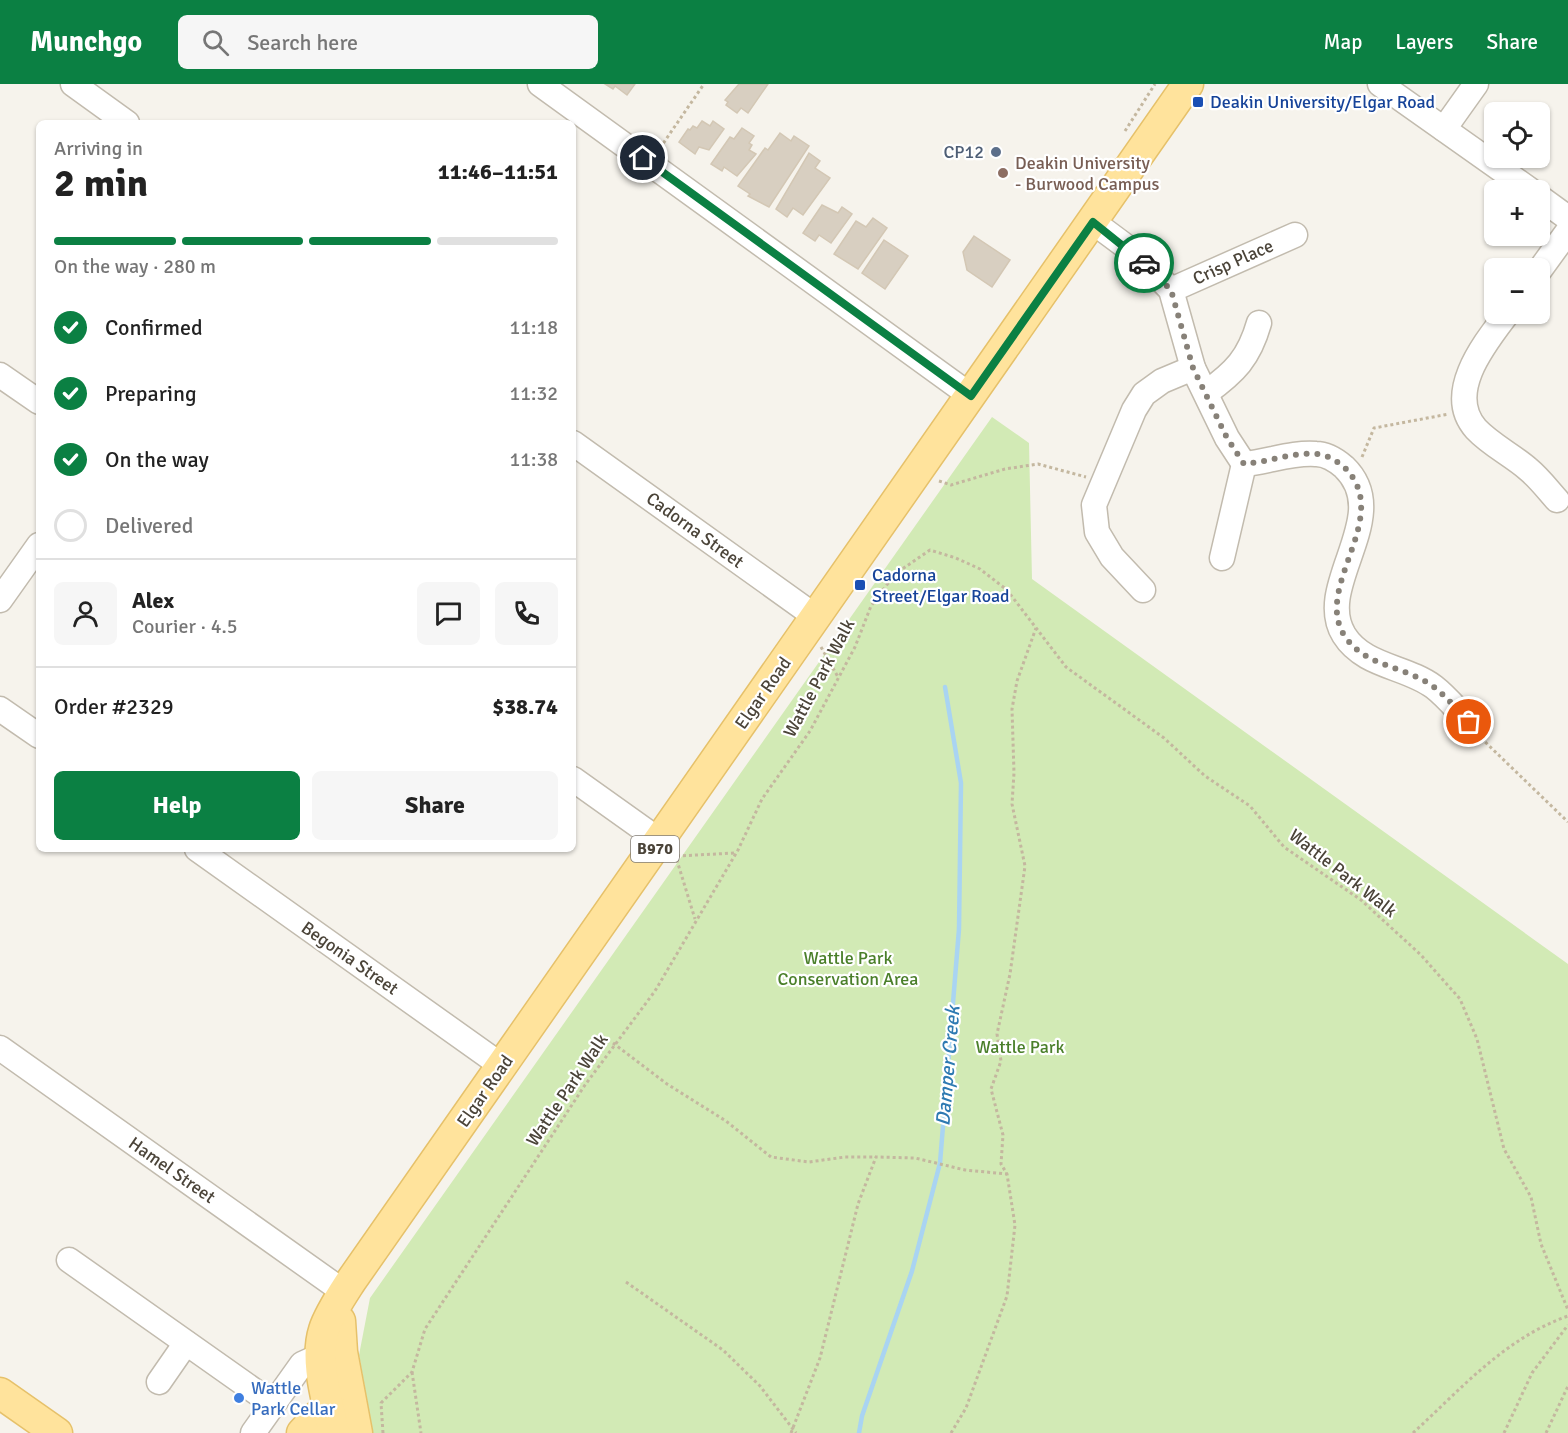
<!DOCTYPE html>
<meta charset="utf-8">
<style>
:root{--surface:#fff;--page:#f6f6f6;--text:#222;--muted:#767676;--line:#e0e0e0;--accent:#0b8043}
body{margin:0;font-family:Signika,sans-serif;background:var(--page);color:var(--text);height:100vh;display:flex;flex-direction:column;font-size:22px;white-space:nowrap}
*{box-sizing:border-box;margin:0}
p{font-size:20px;color:var(--muted)}
.icon{flex:none;width:33px;height:33px;fill:none;stroke:currentColor;stroke-width:2;stroke-linecap:round;stroke-linejoin:round}
.map{position:relative;flex:1;overflow:hidden}
.sheet{position:absolute;left:36px;top:36px;width:540px;height:732px;display:flex;flex-direction:column;background:var(--surface);border-radius:9px;box-shadow:0 2px 4px #0004}
.sheet>*{flex:none}
.fabs{position:absolute;left:1484px;top:18px;display:grid;gap:12px}
.fabs a{display:grid;place-items:center;width:66px;height:66px;border-radius:9px;background:var(--surface);box-shadow:0 2px 4px #0004;font-size:30px}
.pin{position:absolute;display:grid;place-items:center;width:51px;height:51px;color:#fff;margin:-26px;border:3px solid #fff;border-radius:50%;box-shadow:0 2px 6px #0007}
.courier{position:absolute;display:grid;place-items:center;width:60px;height:60px;margin:-30px;border:4px solid #0b8043;border-radius:50%;background:#fff;color:#222;box-shadow:0 2px 8px #0007}
.summary em{font-style:normal;font-weight:800}
.summary div{display:flex;flex-direction:column-reverse}
.summary{display:flex;align-items:center;justify-content:space-between;height:102px;padding:0 18px}
h1{font-size:39px;font-weight:800;line-height:45px}
.bar{display:grid;grid-template-columns:repeat(4,1fr);gap:9px 6px;align-content:center;height:72px;padding:0 18px}
.bar i{height:8px;border-radius:4px;background:var(--line)}
.bar .active{background:var(--accent)}
.bar p{grid-column:span 4}
.line{display:flex;align-items:center;gap:15px;padding:0 18px;border-top:2px solid var(--line)}
.line div{flex:1}
.round{display:grid;place-items:center;flex:none;width:63px;height:63px;border-radius:9px;background:var(--page)}
ol{padding:0 18px;list-style:none}
li{display:flex;align-items:center;gap:18px;height:66px}
li p{margin-inline-start:auto}
li .icon{padding:6px;border-radius:50%;background:var(--accent);color:#fff;stroke-width:4}
li:last-child{color:var(--muted)}
li i{width:33px;height:33px;border:3px solid var(--line);border-radius:50%}
.cta{display:flex;gap:12px;margin-top:auto;padding:12px 18px}
.cta a{flex:1;height:69px;border-radius:9px;background:var(--accent);color:#fff;font-size:24px;font-weight:800;line-height:69px;text-align:center}
.cta a+a{background:var(--page);color:var(--text)}
header{display:flex;align-items:center;gap:36px;box-sizing:border-box;height:84px;padding:0 30px;background:var(--accent);color:#fff}
header strong{font-size:28px}
nav{display:flex;gap:33px;margin-inline-start:auto;font-size:21px}
.search{width:420px;height:54px;background:var(--page);display:flex;align-items:center;gap:15px;box-sizing:border-box;padding:0 21px;border-radius:9px;color:var(--muted);font-size:22px}
.map>svg:first-child{display:block}
.green{fill:#d2eab5}
.lines{fill:none;stroke-linecap:round;stroke-linejoin:round}
.stream{stroke:#a9d4f2;stroke-width:4.5}
.building{fill:#d8cfc1;stroke:#d3c7b4;stroke-width:1.5}
.minor-casing{stroke:#c2bbae;stroke-width:27}
.major-casing{stroke:#e6c16a;stroke-width:33}
.path{stroke:#c4b79f;stroke-width:3;stroke-dasharray:3 3;stroke-linecap:butt}
.minor{stroke:#fff;stroke-width:24}
.major{stroke:#ffe39c;stroke-width:30}
.done{stroke:#878178;stroke-width:6;stroke-dasharray:0 10.8}
.route{stroke:#0b8043;stroke-width:8}
.transit-dot{fill:#1a4fb4;stroke:#fff;stroke-width:2}
.service-dot{fill:#5c6f8a;stroke:#fff;stroke-width:2}
.education-dot{fill:#8d6e63;stroke:#fff;stroke-width:2}
.shop-dot{fill:#3f7fe0;stroke:#fff;stroke-width:2}
.labels{text-anchor:middle;dominant-baseline:central;stroke-width:4.5;stroke-linejoin:round;paint-order:stroke}
.shield{fill:#fff;stroke:#817c74;stroke-width:1.5}
.shield-label{font-size:16px;font-weight:bold;fill:#4b4439}
.transit-label{font-size:18px;fill:#164399;stroke:#fff;text-anchor:start}
.service-label{font-size:18px;fill:#4e5e75;stroke:#fff;text-anchor:end}
.education-label{font-size:18px;fill:#785e54;stroke:#fff;text-anchor:start}
.street-label{font-size:18px;fill:#4b4439;stroke:#fff}
.park-label{font-size:18px;fill:#4a7f2a;stroke:#fff}
.shop-label{font-size:18px;fill:#366cbe;stroke:#fff;text-anchor:start}
.water-label{font-size:20px;font-style:italic;fill:#2e7ab2;stroke:#fff}
</style>
<header>
<strong>Munchgo</strong>
<div class="search"><svg class="icon" aria-label="search" viewBox="0 0 24 24"><circle cx="10" cy="10" r="6"/><path d="M15 15l6 6"/></svg>Search here</div>
<nav><a>Map</a><a>Layers</a><a>Share</a></nav>
</header>
<div class="map">
<svg width="1568" height="1349" viewBox="0 0 1568 1349">
<rect width="100%" height="100%" fill="#f6f3ec"/>
<polygon class="green" points="992,333 1029,359 1032,495 1568,880 1568,1349 373,1349 359,1271 370,1214"/>
<g class="lines">
<polyline class="stream" points="859,1349 862,1332 912,1187 940,1079 959,845 961,699 945,603"/>
</g>
<g class="building">
<polygon points="605,0 635,0 627,11 615,2 613,5"/>
<polygon points="739,0 768,0 748,29 741,24 737,29 726,21 728,18 725,16"/>
<polygon points="702,37 710,42 713,37 724,45 709,66 699,63 695,70 679,58 688,45 690,46 693,42 697,44"/>
<polygon points="742,44 754,52 749,59 752,61 749,66 756,70 737,92 724,83 722,87 711,80 730,53 734,55"/>
<polygon points="780,49 791,57 794,52 809,62 769,123 748,112 750,110 738,102 765,64 768,66"/>
<polygon points="809,69 820,77 815,84 830,94 803,131 793,124 787,133 776,125"/>
<polygon points="822,121 838,129 842,123 852,130 831,159 819,151 815,157 803,149"/>
<polygon points="873,134 887,144 858,185 834,170 856,137 866,143"/>
<polygon points="974,152 1010,176 992,203 967,186 963,168"/>
<polygon points="884,156 908,172 885,205 862,189"/>
</g>
<g class="lines">
<g class="minor-casing">
<g id="minor">
<polyline points="73,0 127,39"/>
<polyline points="540,0 971,312"/>
<polyline points="1380,0 1530,106"/>
<polyline points="1444,45 1476,0"/>
<polyline points="1539,113 1568,134"/>
<path d="M 1093,138 L 1136,170 L 1171,206 L 1193,284 L 1227,354 L 1244,380 C 1268,378 1292,368 1316,370 C 1326,370 1337,377 1344,383 C 1395,432 1313,501 1344,551 C 1364,583 1406,582 1434,603 C 1447,613 1458,627 1469,638"/>
<polyline points="1539,187 1568,147"/>
<polyline points="1171,206 1295,151"/>
<path d="M 1507,230 C 1485,259 1444,309 1476,345 C 1491,361 1512,371 1528,385 C 1539,394 1548,406 1557,416"/>
<polyline points="0,291 39,318"/>
<path d="M 1206,309 C 1235,288 1249,274 1259,239"/>
<polyline points="573,359 816,533"/>
<polyline points="1222,474 1244,380"/>
<polyline points="1143,506 1112,473 1097,448 1094,421 1134,326 1144,310 1162,297 1193,284"/>
<polyline points="0,516 39,461"/>
<polyline points="0,625 39,652"/>
<polyline points="573,695 660,757"/>
<polyline points="197,765 502,982"/>
<polyline points="0,964 344,1208"/>
<polyline points="69,1176 273,1320"/>
<polyline points="159,1298 186,1259"/>
<polyline points="253,1349 302,1280 322,1271"/>
</g>
</g>
<g class="major-casing">
<g id="major">
<polyline points="340,1237 342,1268 357,1349"/>
<polyline points="0,1309 57,1349"/>
<polyline points="302,1349 329,1320"/>
<path d="M 334,1349 C 328,1318 314,1277 324,1246 C 329,1230 342,1211 351,1197 L 1188,0"/>
</g>
</g>
<g class="path">
<polyline points="1125,47 1155,0"/>
<polyline points="660,64 704,0"/>
<polyline points="1362,373 1374,344 1449,330"/>
<polyline points="939,397 951,401 1005,385 1038,380 1086,393"/>
<polyline points="821,563 838,593"/>
<polyline points="1481,654 1568,738"/>
<polyline points="675,770 695,835"/>
<polyline points="677,772 735,769"/>
<polyline points="613,959 667,1000 726,1037 771,1073 809,1078 845,1073 876,1073"/>
<polyline points="626,1198 723,1266 760,1302 796,1349"/>
<polyline points="412,1288 421,1349"/>
<polyline points="383,1349 381,1319 412,1288 425,1245 585,1001 655,907 738,766 762,715 810,647 855,563 871,522 895,490 930,466 956,474 980,485 1007,506 1066,583 1164,654 1205,692 1250,722 1284,763 1361,816 1421,871 1460,915 1477,955 1504,1065 1531,1113 1541,1160 1568,1226"/>
<polyline points="791,1349 820,1274 858,1120 876,1073 915,1074 965,1086 1007,1090"/>
<polyline points="951,1349 966,1324 1007,1212 1015,1141 1007,1090 1001,1080 1003,1051 991,1005 1001,977 997,950 1010,890 1025,782 1012,720 1014,689 1012,625 1017,597 1036,544"/>
<path d="M 1413,1349 C 1461,1305 1505,1254 1568,1232"/>
<polyline points="1504,1349 1532,1289 1568,1241"/>
<polyline points="1546,1349 1568,1302"/>
</g>
<use href="#minor" class="minor"/>
<use href="#major" class="major"/>
</g>
<g class="lines">
<path class="done" d="M 1144,179 L 1171,206 L 1193,284 L 1227,354 L 1244,380 C 1268,378 1292,368 1316,370 C 1326,370 1337,377 1344,383 C 1395,432 1313,501 1344,551 C 1364,583 1406,582 1434,603 C 1447,613 1458,627 1469,638"/>
<polyline class="route" points="643,74 971,312 1093,138 1144,179"/>
</g>
<g class="transit-dot">
<rect x="1192" y="12" width="12" height="12" rx="3"/>
<rect x="854" y="495" width="12" height="12" rx="3"/>
</g>
<circle class="service-dot" cx="996" cy="68" r="6"/>
<circle class="education-dot" cx="1003" cy="89" r="6"/>
<circle class="shop-dot" cx="239" cy="1314" r="6"/>
<g class="labels">
<rect class="shield" x="631" y="752" width="48" height="26" rx="4.5"/>
<g class="shield-label">
<text x="655" y="765">B970</text>
</g>
<g class="transit-label">
<text x="1210" y="18">Deakin University/Elgar Road</text>
<text x="872" y="491">Cadorna<tspan x="872" dy="21">Street/Elgar Road</tspan></text>
</g>
<g class="service-label">
<text x="984" y="68">CP12</text>
</g>
<g class="education-label">
<text x="1015" y="79">Deakin University<tspan x="1015" dy="21">- Burwood Campus</tspan></text>
</g>
<g class="street-label">
<text transform="translate(1233 178) rotate(-24)">Crisp Place</text>
<text transform="translate(695 446) rotate(36)">Cadorna Street</text>
<text transform="translate(819 594) rotate(-62)">Wattle Park Walk</text>
<text transform="translate(763 609) rotate(-55)">Elgar Road</text>
<text transform="translate(1343 789) rotate(38)">Wattle Park Walk</text>
<text transform="translate(350 874) rotate(35)">Begonia Street</text>
<text transform="translate(567 1006) rotate(-56)">Wattle Park Walk</text>
<text transform="translate(485 1007) rotate(-55)">Elgar Road</text>
<text transform="translate(172 1086) rotate(35)">Hamel Street</text>
</g>
<g class="park-label">
<text x="848" y="874">Wattle Park<tspan x="848" dy="21">Conservation Area</tspan></text>
<text x="1020" y="963">Wattle Park</text>
</g>
<g class="shop-label">
<text x="251" y="1304">Wattle<tspan x="251" dy="21">Park Cellar</tspan></text>
</g>
<g class="water-label">
<text transform="translate(948 982) rotate(-85)">Damper Creek</text>
</g>
</g>
</svg>
<div class="fabs">
<a><svg class="icon" aria-label="locate" viewBox="0 0 24 24"><circle cx="12" cy="12" r="6"/><path d="M12 2v4M12 18v4M2 12h4M18 12h4"/></svg></a>
<a>+</a>
<a>−</a>
</div>
<div class="pin" style="left:1469px;top:638px;background:#ea580c"><svg class="icon" aria-label="bag" viewBox="0 0 24 24"><path d="M5 8h14l-1 12H6zM9 8a3 3 0 0 1 6 0"/></svg></div>
<div class="pin" style="left:643px;top:74px;background:#1f2937"><svg class="icon" aria-label="home" viewBox="0 0 24 24"><path d="M3 11l9-7 9 7M6 9v11h12V9"/></svg></div>
<div class="courier" style="left:1144px;top:179px"><svg class="icon" aria-label="car" viewBox="0 0 24 24"><path d="M5 17H2v-5l4-1 3-4h7l3 4 3 1v5h-3M9 17h6M6 11h13"/><circle cx="7" cy="17" r="2"/><circle cx="17" cy="17" r="2"/></svg></div>
<section class="sheet">
<div class="summary"><div><h1>2 min</h1><p>Arriving in</p></div><em>11:46–11:51</em></div>
<div class="bar"><i class="active"></i><i class="active"></i><i class="active"></i><i></i><p>On the way · 280 m</p></div>
<ol>
<li><svg class="icon" aria-label="check" viewBox="0 0 24 24"><path d="M5 12l5 5 9-10"/></svg>Confirmed<p>11:18</p></li>
<li><svg class="icon" aria-label="check" viewBox="0 0 24 24"><path d="M5 12l5 5 9-10"/></svg>Preparing<p>11:32</p></li>
<li><svg class="icon" aria-label="check" viewBox="0 0 24 24"><path d="M5 12l5 5 9-10"/></svg>On the way<p>11:38</p></li>
<li><i></i>Delivered</li>
</ol>
<div class="line" style="height:108px"><a class="round"><svg class="icon" aria-label="person" viewBox="0 0 24 24"><circle cx="12" cy="8" r="4"/><path d="M4 21q1-7 8-7t8 7"/></svg></a><div><b>Alex</b><p>Courier · 4.5</p></div><a class="round"><svg class="icon" aria-label="chat" viewBox="0 0 24 24"><path d="M4 5h16v11H9l-5 4z"/></svg></a><a class="round"><svg class="icon" aria-label="phone" viewBox="0 0 24 24"><path d="M5 4h4l2 5-3 2q2 4 5 5l2-3 5 2v4C11 20 4 13 5 4z"/></svg></a></div>
<div class="line" style="height:78px"><div>Order #2329</div><b>$38.74</b></div>
<div class="cta"><a>Help</a><a>Share</a></div>
</section>
</div>
